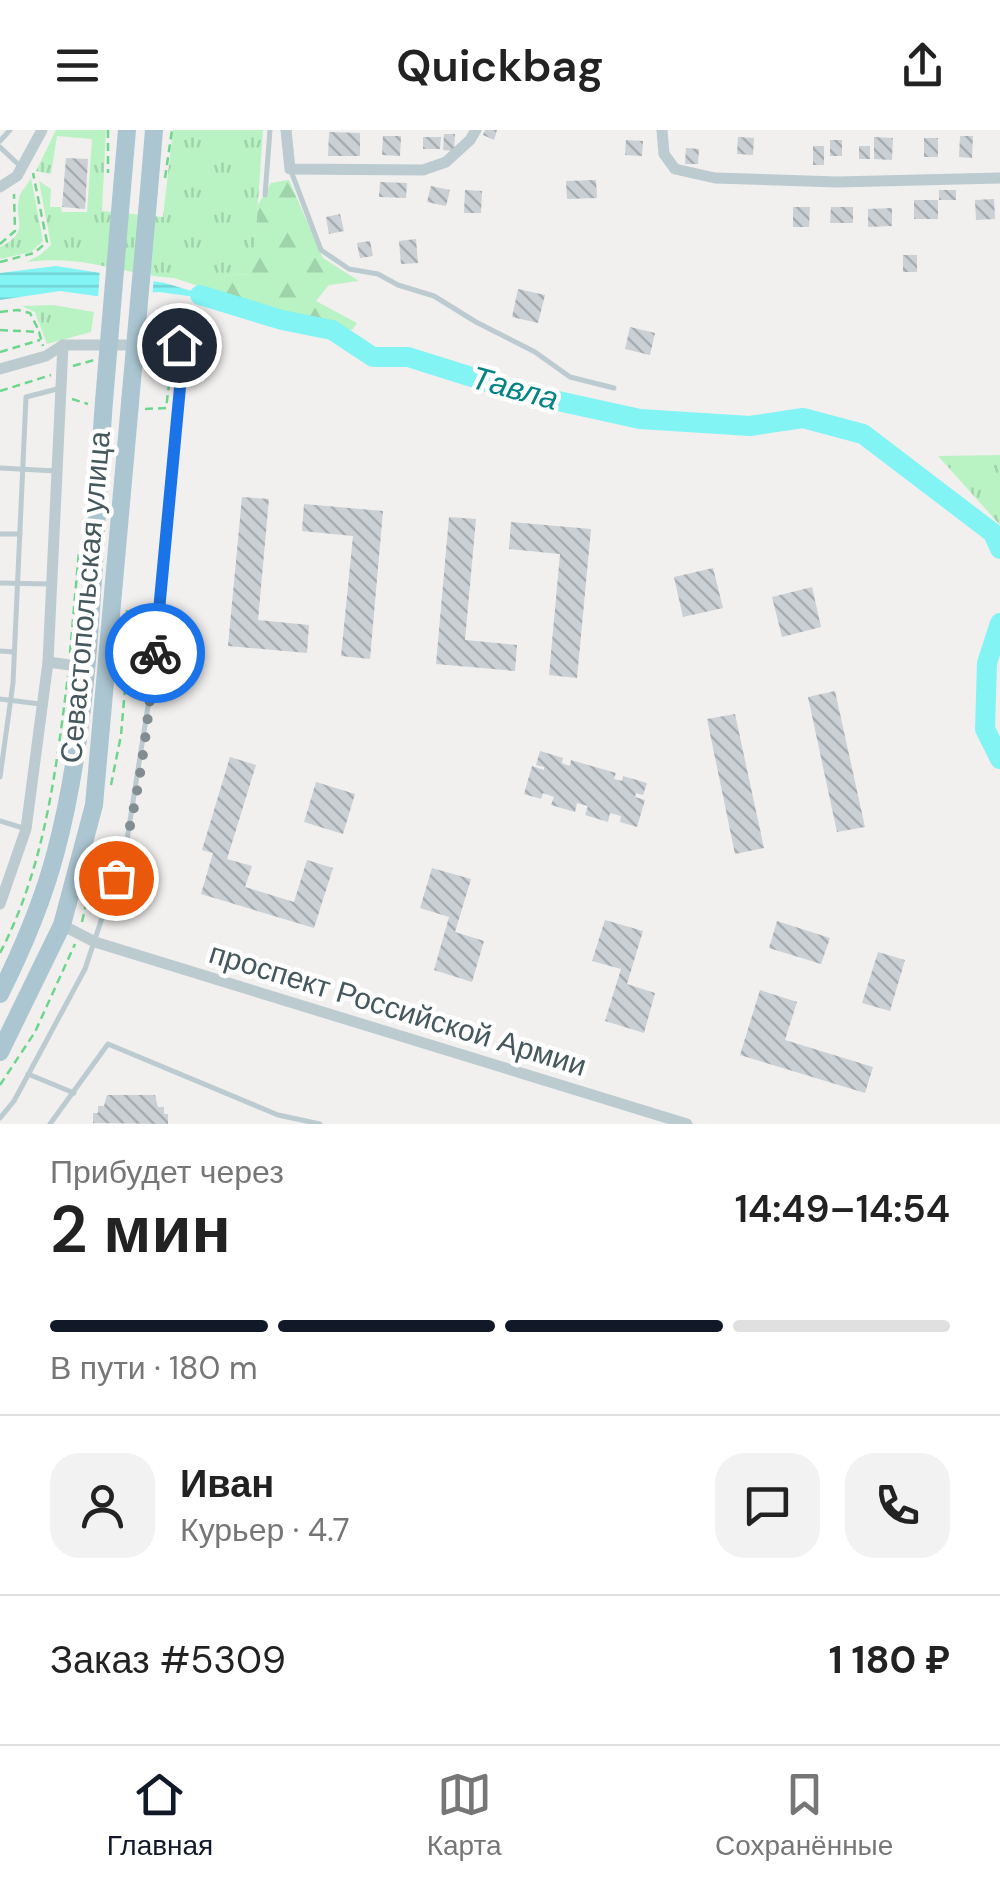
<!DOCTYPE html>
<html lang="ru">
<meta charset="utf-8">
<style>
:root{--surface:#fff;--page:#f2f2f2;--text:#222;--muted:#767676;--line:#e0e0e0;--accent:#111827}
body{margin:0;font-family:"DM Sans",sans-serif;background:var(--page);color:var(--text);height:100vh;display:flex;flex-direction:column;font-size:38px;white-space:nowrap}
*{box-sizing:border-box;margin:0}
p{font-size:32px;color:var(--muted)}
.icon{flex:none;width:55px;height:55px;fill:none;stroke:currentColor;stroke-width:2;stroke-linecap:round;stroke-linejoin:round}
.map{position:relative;height:994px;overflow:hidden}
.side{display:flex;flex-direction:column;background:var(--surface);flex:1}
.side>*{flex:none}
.pin{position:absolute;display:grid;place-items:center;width:85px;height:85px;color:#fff;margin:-42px;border:5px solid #fff;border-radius:50%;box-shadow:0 2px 10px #0007}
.courier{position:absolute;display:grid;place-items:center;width:100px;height:100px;margin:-50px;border:8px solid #1a73e8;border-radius:50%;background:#fff;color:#222;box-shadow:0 2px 12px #0007}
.headline em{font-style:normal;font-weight:600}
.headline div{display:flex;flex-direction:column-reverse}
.headline{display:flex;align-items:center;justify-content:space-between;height:170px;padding:0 50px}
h1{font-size:65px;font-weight:600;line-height:75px}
.bar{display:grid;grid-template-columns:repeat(4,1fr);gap:15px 10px;align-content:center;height:120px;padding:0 50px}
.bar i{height:12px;border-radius:8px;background:var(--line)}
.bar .current{background:var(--accent)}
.bar p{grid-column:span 4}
.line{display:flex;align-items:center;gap:25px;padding:0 50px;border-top:2px solid var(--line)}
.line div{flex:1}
.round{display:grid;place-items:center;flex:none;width:105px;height:105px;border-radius:30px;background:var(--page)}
header{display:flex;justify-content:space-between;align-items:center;height:130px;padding:0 50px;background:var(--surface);font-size:45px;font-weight:600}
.menu{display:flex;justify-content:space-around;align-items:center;height:140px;border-top:2px solid var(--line);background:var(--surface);font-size:28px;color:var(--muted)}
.menu a{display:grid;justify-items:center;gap:5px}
.menu .current{color:var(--accent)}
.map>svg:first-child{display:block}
.grass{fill:url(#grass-tufts)}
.forest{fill:url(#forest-firs)}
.water{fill:url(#water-rules)}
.pier{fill:#f2efef}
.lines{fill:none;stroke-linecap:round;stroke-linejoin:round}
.river{stroke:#82f4f4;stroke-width:20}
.building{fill:url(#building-back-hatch)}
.path{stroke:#6ed58d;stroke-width:2.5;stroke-dasharray:8 5;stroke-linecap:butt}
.service{stroke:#bbcbcf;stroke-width:5}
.minor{stroke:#bbcbcf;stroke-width:11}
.primary{stroke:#acc6d1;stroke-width:18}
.primary-bridge{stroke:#acc6d1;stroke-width:18}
.done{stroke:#828d91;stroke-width:10;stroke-dasharray:0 18}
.route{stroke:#1a73e8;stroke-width:12}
.labels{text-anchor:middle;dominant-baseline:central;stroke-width:9;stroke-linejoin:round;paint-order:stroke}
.street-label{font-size:30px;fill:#45585e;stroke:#fff}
.water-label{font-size:32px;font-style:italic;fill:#058485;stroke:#fff}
</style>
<header><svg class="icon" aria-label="menu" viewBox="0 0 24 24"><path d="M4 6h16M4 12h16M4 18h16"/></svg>Quickbag<svg class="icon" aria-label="share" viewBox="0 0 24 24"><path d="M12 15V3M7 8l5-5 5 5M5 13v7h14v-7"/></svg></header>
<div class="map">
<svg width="1000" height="994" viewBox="0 0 1000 994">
<defs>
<pattern id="grass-tufts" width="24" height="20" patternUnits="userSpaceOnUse" patternTransform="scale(2.5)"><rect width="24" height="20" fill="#b9f3c4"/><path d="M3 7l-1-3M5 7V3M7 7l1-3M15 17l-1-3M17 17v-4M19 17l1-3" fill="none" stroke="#a0d2ab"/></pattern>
<pattern id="forest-firs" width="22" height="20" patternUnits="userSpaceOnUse" patternTransform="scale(2.5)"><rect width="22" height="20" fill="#b9f3c4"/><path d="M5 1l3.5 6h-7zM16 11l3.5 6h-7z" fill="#a0d2ab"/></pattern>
<pattern id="water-rules" width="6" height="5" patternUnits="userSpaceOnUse" patternTransform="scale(2.5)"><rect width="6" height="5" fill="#82f4f4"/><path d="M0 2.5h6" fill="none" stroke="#72d3d4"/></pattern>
<pattern id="building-back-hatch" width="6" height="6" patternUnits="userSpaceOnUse" patternTransform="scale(2.5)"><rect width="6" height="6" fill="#cad0d4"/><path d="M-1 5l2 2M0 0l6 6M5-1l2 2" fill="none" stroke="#a6acaf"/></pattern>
</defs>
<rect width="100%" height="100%" fill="#f2efef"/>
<g class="grass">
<path d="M 56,0 L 106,0 L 102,81 L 163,87 L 173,0 L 263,0 L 253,144 C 227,144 199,150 174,148 C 119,144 85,124 26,132 L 40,125 L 51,115 L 39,51 L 51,59 L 50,77 L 61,77 L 62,82 L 87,82 L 92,9 L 57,6 L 51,44 L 36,41 Z"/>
<path d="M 31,48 L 43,111 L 31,122 L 0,129 L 0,117 C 31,102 14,91 19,69 C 20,62 28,54 31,48 Z"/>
<polygon points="53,175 94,182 91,202 47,214 35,182 22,176"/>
<polygon points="1000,325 1000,395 938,326"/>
</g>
<polygon class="forest" points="289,50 323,128 359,151 329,155 316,171 357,193 352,200 274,181 174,148 252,144 258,75 271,53"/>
<polygon class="water" points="56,136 165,153 225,171 159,162 96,166 60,161 0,170 0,143"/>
<polygon class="pier" points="100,136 154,146 152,168 98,171"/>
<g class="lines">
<g class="river">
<polyline points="200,165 282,190 332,200 373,227 408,227 526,264 640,289 750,296 803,288 863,304 993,403 1000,419"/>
<polyline points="1000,493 987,533 985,599 1000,629"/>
</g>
</g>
<g class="building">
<polygon points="485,0 497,0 494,10 483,5"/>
<polygon points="329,2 360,3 360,26 328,26"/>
<polygon points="444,4 455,4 454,21 443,20"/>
<polygon points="383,6 401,6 400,26 382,25"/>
<polygon points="960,6 973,6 972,28 959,27"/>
<polygon points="423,7 441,7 440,19 423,19"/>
<polygon points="738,7 754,8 753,25 737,24"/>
<polygon points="874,7 893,8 892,30 874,29"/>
<rect x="924" y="8" width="14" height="19"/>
<polygon points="626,10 643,11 642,26 625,25"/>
<rect x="830" y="10" width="12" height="16"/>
<rect x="813" y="16" width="11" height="19"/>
<rect x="859" y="16" width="11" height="13"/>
<polygon points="686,18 699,19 698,34 685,34"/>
<polygon points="66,28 88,29 85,79 62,77"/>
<polygon points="596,50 597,68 567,69 566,51"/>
<polygon points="380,52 407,53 406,68 379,67"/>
<polygon points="431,56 450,60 446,76 427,72"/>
<polygon points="465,60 482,61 481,83 464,83"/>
<rect x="939" y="60" width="17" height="10"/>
<polygon points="994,69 995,89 976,90 975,70"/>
<rect x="914" y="70" width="24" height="19"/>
<polygon points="793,77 810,77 809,97 793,97"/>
<polygon points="831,77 853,77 853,93 830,93"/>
<polygon points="892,78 892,96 868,97 868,79"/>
<polygon points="340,84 344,101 329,104 326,87"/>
<polygon points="416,109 418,133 401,134 399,111"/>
<polygon points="370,111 373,126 360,128 357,113"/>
<rect x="903" y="125" width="14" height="17"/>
<polygon points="518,159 545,165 538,193 512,187"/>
<polygon points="630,197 655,203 650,225 625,219"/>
<polygon points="242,367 269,369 258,490 309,495 307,523 228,516"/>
<polygon points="304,374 383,381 370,529 341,526 353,406 302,401"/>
<polygon points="449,387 476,389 465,510 517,515 515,541 436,534"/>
<polygon points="511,392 591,399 577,548 549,545 560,424 509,419"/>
<polygon points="713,438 723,478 683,487 674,447"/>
<polygon points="812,457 821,497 782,507 772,467"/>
<polygon points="835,561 865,697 837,702 808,567"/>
<polygon points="735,584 764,718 735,724 707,589"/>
<polygon points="540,621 563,628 562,633 570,636 571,630 616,643 614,649 622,651 623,646 647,653 643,665 636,663 635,667 645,670 637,697 620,692 621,686 610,683 608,692 585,685 588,676 577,673 575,682 551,675 554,667 543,663 541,669 524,664 532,636 544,640 544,637 536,635"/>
<polygon points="230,627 256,635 227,729 252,736 245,757 294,772 307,730 333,738 314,798 201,764 213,723 202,720"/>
<polygon points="316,652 355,664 343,704 304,692"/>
<polygon points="432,738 471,749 455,802 484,811 472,852 434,840 449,787 420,778"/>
<polygon points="605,790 643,801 627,854 655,863 644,903 605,891 621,839 592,831"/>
<polygon points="777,791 830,808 821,834 769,818"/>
<polygon points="878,822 905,830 890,881 862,873"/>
<polygon points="760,860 797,872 785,910 873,937 865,963 740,925"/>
<polygon points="107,965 155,965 158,977 164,977 164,984 168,984 168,994 93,993 93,983 98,983 98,976 104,976"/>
</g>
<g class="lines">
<g class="path">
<polyline points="108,0 108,43"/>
<polyline points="165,48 172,0"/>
<polyline points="0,114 15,101 14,64"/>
<polyline points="0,132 34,123 47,112 33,43"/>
<polyline points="0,182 18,180 30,183 39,201"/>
<polyline points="0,200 39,202 43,216"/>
<polyline points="0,222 40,210"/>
<polyline points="73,236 94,230"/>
<polyline points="0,261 51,245"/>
<polyline points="72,269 88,274"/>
<polyline points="145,279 166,278 170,247 168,236 146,231"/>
<polyline points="70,523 79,421"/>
<polyline points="111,655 121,605 129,512 127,480"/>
<polyline points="82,792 100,712"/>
<path d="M 0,823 C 45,737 56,640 68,546"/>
<polyline points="0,955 35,902 75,814"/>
</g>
<g class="service">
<polyline points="0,11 10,0"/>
<polyline points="0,17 20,36"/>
<polyline points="291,41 321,120 349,139 378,144 398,155 434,166 476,192 535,222 570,247 614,258"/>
<polyline points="265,65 270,0"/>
<polyline points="0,338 56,341"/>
<polyline points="0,404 20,404"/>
<polyline points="0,453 49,454"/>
<polyline points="0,521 14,522"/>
<polyline points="0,569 40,574"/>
<polyline points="0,647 13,553 26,267 61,258"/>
<polyline points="0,691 23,698"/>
<polyline points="28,944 74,963"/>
<polyline points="0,988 14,971 85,839 126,716 153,544 182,236 179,215"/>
<polyline points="50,994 108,914 278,985 320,994"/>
</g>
<g class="minor">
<polyline points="286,0 290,39 423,40 446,32 470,10 476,0"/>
<polyline points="662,0 664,24 675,39 715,48 837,52 1000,48"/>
<polyline points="0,57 17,46 42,0"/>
<polyline points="0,239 46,226 63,215 179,215"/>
<polyline points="48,532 84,537"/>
<polyline points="0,774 26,699 48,532 63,215"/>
<polyline points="62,795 95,812 687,994"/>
</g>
<g class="primary">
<polyline points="122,58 127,0"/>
<polyline points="149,60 154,0"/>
<path d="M 0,864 C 23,818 43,771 56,721 C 93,581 93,416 104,271"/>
<polyline points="0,922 62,795 94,675 130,273"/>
</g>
<g class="primary-bridge">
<polyline points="104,271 122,58"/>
<polyline points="130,273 149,60"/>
</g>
</g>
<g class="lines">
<path class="done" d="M 116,748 C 139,676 147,598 155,523"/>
<polyline class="route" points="155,523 182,236 179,215"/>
</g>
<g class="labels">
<g class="street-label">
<text transform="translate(85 467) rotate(-85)">Севастопольская улица</text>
<text transform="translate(398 879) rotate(17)">проспект Российской Армии</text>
</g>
<g class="water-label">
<text transform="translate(515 258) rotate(15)">Тавла</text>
</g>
</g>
</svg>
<div class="pin" style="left:116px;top:748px;background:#ea580c"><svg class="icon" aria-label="bag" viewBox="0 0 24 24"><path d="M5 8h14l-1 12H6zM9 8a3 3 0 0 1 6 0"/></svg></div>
<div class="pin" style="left:179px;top:215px;background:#1f2937"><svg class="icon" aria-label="home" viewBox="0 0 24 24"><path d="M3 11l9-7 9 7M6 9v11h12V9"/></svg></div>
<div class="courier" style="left:155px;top:523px"><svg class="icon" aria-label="bike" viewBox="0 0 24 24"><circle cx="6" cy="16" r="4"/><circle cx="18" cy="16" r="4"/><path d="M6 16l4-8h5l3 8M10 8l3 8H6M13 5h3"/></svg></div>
</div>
<section class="side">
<div class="headline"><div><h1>2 мин</h1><p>Прибудет через</p></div><em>14:49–14:54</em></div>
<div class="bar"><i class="current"></i><i class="current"></i><i class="current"></i><i></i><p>В пути · 180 m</p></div>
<div class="line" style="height:180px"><a class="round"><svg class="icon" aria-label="person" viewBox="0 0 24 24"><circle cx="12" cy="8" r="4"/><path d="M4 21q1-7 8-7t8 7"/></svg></a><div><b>Иван</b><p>Курьер · 4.7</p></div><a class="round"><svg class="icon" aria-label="chat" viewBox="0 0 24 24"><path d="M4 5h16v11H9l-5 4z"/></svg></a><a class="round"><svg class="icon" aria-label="phone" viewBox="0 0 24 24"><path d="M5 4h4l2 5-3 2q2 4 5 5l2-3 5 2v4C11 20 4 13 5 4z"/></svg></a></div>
<div class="line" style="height:130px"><div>Заказ #5309</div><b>1 180 ₽</b></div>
</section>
<nav class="menu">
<a class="current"><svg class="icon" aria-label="home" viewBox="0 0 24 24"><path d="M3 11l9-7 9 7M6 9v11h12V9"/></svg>Главная</a>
<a><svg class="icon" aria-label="map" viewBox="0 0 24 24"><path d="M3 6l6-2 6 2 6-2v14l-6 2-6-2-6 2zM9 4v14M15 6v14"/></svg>Карта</a>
<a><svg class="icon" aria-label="saved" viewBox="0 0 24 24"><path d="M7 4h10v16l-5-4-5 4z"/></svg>Сохранённые</a>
</nav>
